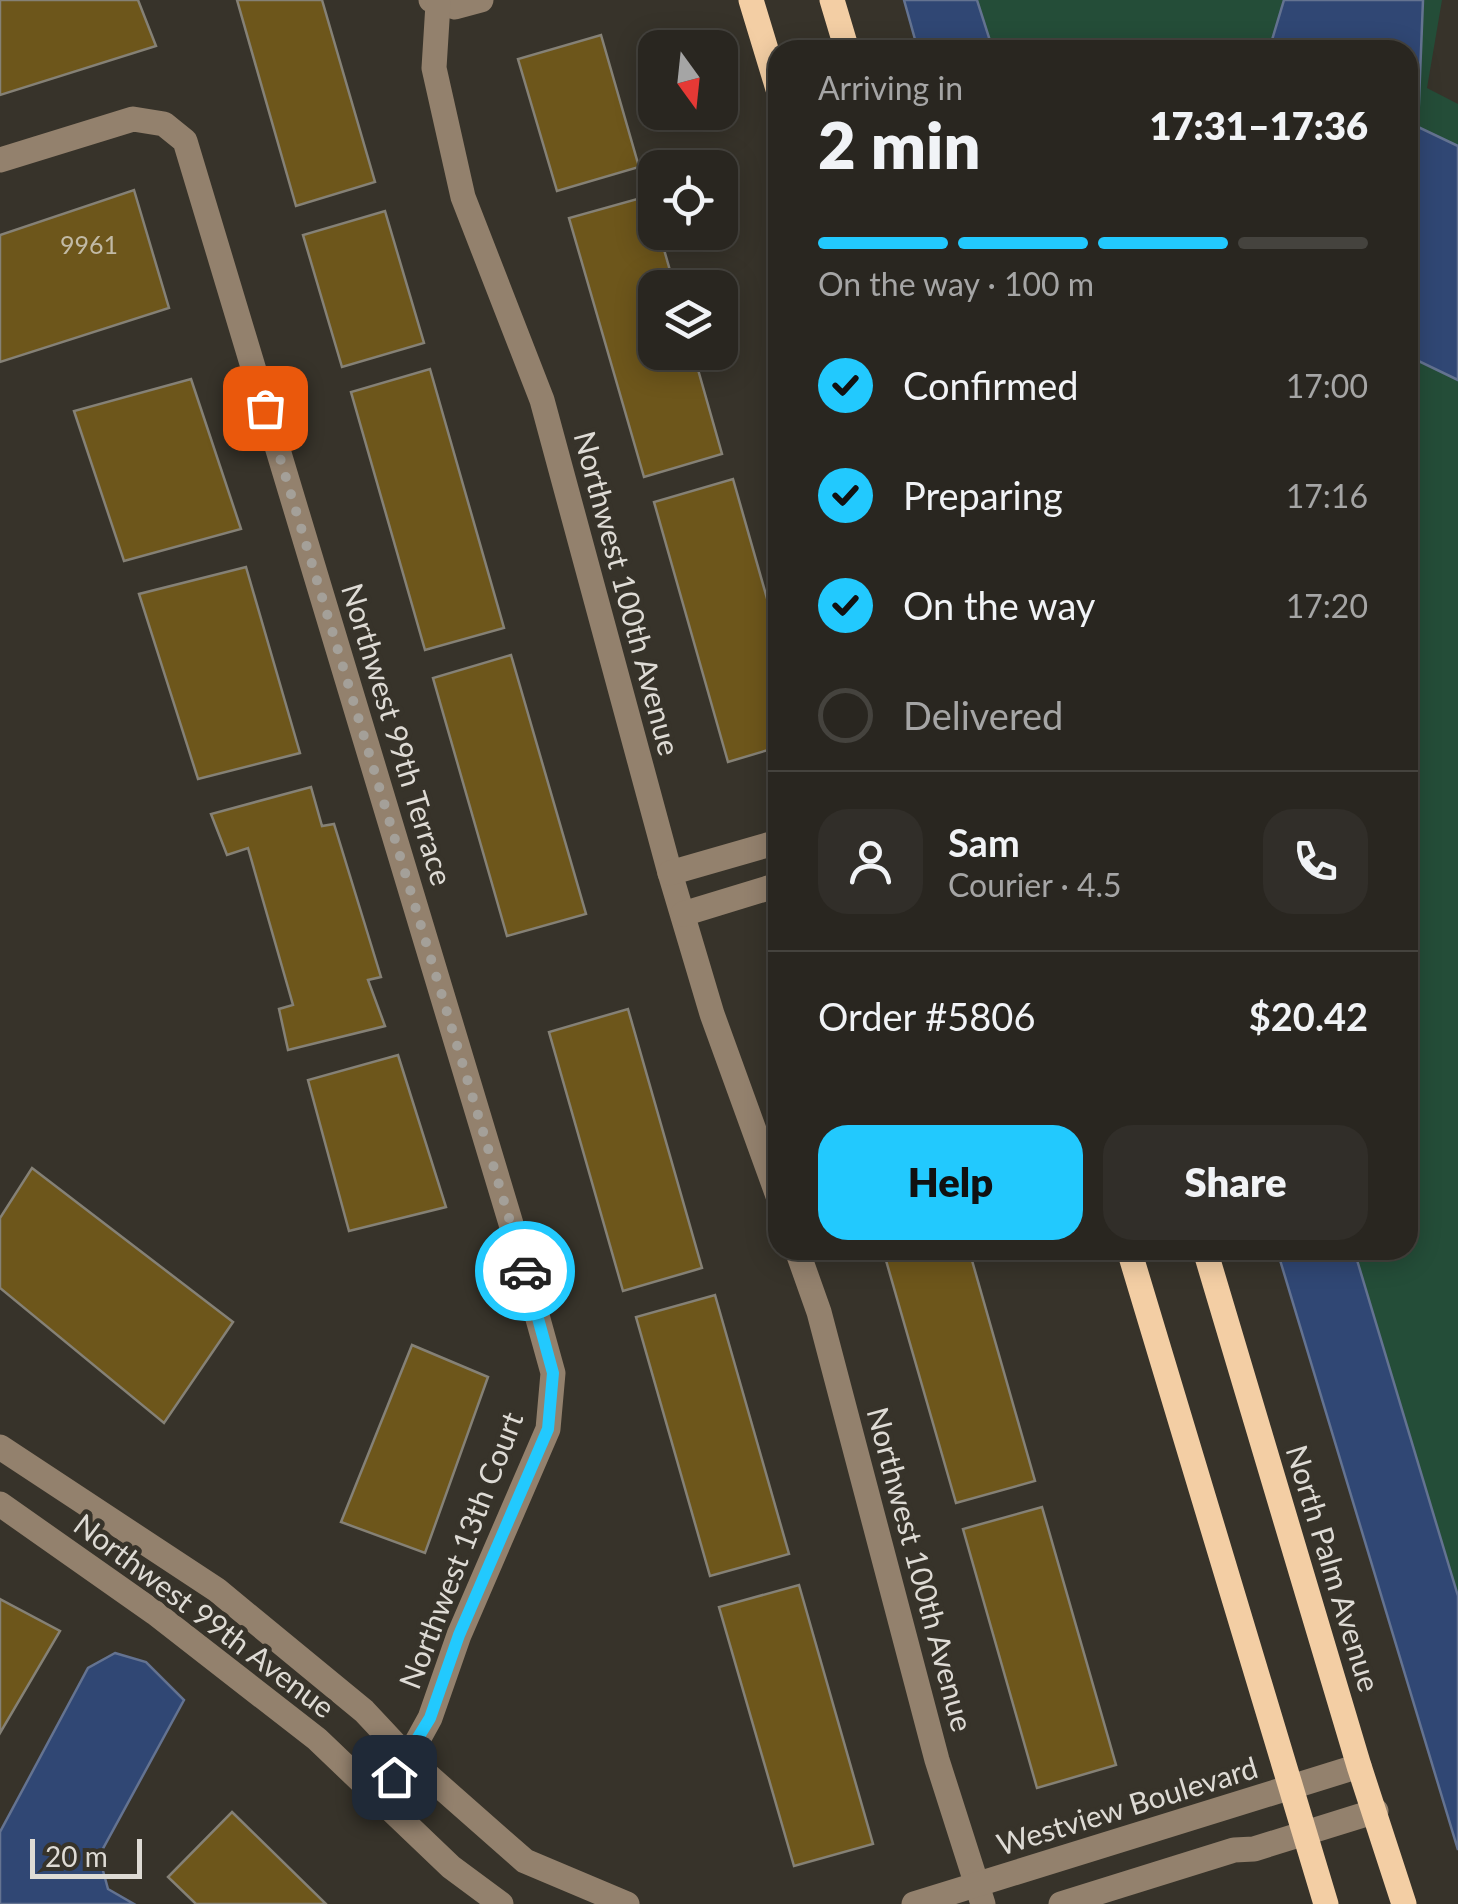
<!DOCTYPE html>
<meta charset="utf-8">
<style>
:root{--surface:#292620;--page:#312e29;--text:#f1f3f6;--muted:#a5a5a5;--line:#45433e;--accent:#22c9fe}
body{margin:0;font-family:Lato,sans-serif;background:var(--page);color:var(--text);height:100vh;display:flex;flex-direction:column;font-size:38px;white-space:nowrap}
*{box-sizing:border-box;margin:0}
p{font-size:32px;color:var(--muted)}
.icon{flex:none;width:55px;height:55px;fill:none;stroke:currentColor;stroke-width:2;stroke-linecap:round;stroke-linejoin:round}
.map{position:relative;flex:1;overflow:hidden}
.panel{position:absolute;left:768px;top:40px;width:650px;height:1220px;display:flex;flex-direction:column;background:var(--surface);border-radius:30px;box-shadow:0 5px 25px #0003,0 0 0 2px var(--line)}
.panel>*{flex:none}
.needle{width:65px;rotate:165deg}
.fabs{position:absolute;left:638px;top:30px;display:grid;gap:20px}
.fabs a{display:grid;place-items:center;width:100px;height:100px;border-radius:20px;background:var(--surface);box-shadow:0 5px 25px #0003,0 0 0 2px var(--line);font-size:50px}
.scale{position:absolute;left:30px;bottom:25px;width:112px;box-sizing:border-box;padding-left:10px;border:5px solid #dedbd5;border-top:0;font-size:28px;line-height:35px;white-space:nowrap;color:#dedbd5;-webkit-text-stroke:8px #37332a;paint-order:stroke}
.pin{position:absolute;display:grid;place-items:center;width:85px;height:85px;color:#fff;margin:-42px;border-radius:20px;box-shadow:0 5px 15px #0006}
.courier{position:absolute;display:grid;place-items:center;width:100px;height:100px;margin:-50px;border:8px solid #22c9fe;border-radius:50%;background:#fff;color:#222;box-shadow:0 2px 12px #0007}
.overview em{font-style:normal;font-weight:800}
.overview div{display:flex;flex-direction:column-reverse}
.overview{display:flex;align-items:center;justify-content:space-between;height:170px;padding:0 50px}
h1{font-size:65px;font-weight:800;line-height:75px}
.bar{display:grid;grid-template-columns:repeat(4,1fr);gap:15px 10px;align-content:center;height:120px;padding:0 50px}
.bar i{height:12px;border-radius:8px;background:var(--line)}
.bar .current{background:var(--accent)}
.bar p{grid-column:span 4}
.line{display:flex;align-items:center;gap:25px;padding:0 50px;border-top:2px solid var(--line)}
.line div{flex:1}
.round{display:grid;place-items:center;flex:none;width:105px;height:105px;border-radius:30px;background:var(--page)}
ol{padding:0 50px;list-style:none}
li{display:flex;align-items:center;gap:30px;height:110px}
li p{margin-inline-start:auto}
li .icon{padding:10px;border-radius:50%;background:var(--accent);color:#111;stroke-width:4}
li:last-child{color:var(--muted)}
li i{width:55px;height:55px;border:5px solid var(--line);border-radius:50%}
.action{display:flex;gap:20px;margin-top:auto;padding:20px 50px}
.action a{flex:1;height:115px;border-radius:30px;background:var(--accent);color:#111;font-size:40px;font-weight:800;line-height:115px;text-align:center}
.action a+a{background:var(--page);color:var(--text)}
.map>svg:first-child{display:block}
.green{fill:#244d38}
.water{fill:#304774;stroke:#647391;stroke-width:2.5}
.building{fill:#6d561b;stroke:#858176;stroke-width:2.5}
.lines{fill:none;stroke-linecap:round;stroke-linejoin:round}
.minor{stroke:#93816d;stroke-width:25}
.major{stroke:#f3cea4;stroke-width:25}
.done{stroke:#a4a099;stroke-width:10;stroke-dasharray:0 18}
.route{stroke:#22c9fe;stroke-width:12}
.labels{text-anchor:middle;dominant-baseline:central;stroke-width:9;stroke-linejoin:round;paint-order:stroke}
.number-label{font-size:25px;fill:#c2baa6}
.street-label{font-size:30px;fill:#dedbd5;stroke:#37332a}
</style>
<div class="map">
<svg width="1458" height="1904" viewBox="0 0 1458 1904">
<rect width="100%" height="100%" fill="#37332a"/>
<polygon class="green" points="977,0 1442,0 1427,88 1458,104 1458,1596 1354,1250 1408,1250 1408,50 993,50"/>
<g class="water">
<polygon points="904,0 977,0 993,50 918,50"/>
<polygon points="1284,0 1423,0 1418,127 1458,146 1458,380 1408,356 1408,50 1269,50"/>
<polygon points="1277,1250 1354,1250 1458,1596 1458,1850"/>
<polygon points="115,1653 146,1662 184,1700 99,1856 108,1889 134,1904 0,1904 0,1832 88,1668"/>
</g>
<g class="building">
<polygon points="0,0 138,0 156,46 0,95"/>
<polygon points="237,0 322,0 375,182 296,206"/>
<polygon points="601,35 639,167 557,191 518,59"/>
<polygon points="134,190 169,308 0,362 0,235"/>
<polygon points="648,196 655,232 659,232 675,288 655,288 655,352 693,352 722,454 644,477 569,218"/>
<polygon points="385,211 424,343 342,367 303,235"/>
<polygon points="430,369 504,628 425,650 351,392"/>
<polygon points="191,379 241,529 124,561 74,411"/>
<polygon points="733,479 778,637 778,747 728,762 654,502"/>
<polygon points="246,567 300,753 198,779 139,594"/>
<polygon points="511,655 586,914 507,936 433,678"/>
<polygon points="311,787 322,826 334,824 381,977 368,980 385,1026 288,1050 279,1009 293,1005 248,848 227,855 211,814"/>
<polygon points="628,1009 702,1268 623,1291 549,1032"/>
<polygon points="398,1055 446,1207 349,1231 308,1080"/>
<polygon points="32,1168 233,1322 164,1423 0,1288 0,1218"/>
<polygon points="883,1250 969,1250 1035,1481 956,1503"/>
<polygon points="715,1295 789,1554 710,1576 636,1317"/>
<polygon points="412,1345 488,1377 425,1553 341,1522"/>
<polygon points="1042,1507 1116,1765 1037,1788 963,1529"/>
<polygon points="799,1585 873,1844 794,1866 719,1607"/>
<polygon points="0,1599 60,1631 0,1733"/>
<polygon points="232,1812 326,1904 196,1904 168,1877"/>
</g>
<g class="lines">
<g class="minor">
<polyline points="431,0 455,7 481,0"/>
<polyline points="438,4 434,68 463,197 542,400 670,873 712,1014 778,1196"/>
<polyline points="0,160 133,119 164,124 185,141 518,1247 553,1373 548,1429 459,1635 430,1718 408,1758 380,1796"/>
<polyline points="670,873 778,842"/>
<polyline points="683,914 778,885"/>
<polyline points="797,1250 819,1312 937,1760 983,1904"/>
<polyline points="0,1447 217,1590 364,1711 408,1758 525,1861 627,1904"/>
<polyline points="0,1504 155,1613 317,1739 451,1867 501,1904"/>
<polyline points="914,1904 1359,1766"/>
<polyline points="1061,1904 1234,1850 1254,1849 1376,1811"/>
</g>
<g class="major">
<polyline points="751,0 778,89"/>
<polyline points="832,0 847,50"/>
<polyline points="1129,1250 1326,1904"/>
<polyline points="1205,1250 1359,1766 1404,1904"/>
</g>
</g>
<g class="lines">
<polyline class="done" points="265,408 525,1271"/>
<polyline class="route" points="394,1777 430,1718 459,1635 548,1429 553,1373 525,1271"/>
</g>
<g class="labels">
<g class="number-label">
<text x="89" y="244">9961</text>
</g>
<g class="street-label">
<text transform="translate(628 593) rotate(75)">Northwest 100th Avenue</text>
<text transform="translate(398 734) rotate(73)">Northwest 99th Terrace</text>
<text transform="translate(460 1550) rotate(-69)">Northwest 13th Court</text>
<text transform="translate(1334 1568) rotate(73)">North Palm Avenue</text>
<text transform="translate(921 1569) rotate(75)">Northwest 100th Avenue</text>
<text transform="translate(205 1615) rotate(37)">Northwest 99th Avenue</text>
<text transform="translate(1127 1805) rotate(-17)">Westview Boulevard</text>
</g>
</g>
</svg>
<div class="fabs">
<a><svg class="needle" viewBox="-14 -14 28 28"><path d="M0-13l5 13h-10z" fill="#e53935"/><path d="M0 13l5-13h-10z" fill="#a5a5a5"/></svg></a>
<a><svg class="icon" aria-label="locate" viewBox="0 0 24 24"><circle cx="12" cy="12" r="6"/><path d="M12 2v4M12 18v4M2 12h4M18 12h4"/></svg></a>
<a><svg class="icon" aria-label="layers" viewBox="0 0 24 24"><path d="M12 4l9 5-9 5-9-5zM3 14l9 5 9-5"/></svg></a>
</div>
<div class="scale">20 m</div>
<div class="pin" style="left:265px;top:408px;background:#ea580c"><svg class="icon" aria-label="bag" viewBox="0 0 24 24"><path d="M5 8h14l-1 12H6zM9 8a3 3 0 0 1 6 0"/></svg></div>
<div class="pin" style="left:394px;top:1777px;background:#1f2937"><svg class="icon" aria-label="home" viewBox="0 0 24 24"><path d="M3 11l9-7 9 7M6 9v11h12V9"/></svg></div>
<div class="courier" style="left:525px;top:1271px"><svg class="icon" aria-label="car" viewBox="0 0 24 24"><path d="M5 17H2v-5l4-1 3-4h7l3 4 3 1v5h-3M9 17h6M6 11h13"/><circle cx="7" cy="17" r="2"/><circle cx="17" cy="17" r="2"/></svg></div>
<section class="panel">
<div class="overview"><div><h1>2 min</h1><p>Arriving in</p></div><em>17:31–17:36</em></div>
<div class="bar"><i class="current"></i><i class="current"></i><i class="current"></i><i></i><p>On the way · 100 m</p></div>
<ol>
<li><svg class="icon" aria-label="check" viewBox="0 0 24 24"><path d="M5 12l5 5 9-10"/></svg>Confirmed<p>17:00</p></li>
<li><svg class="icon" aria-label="check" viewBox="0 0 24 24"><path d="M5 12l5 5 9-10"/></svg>Preparing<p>17:16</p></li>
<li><svg class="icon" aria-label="check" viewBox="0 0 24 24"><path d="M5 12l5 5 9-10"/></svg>On the way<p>17:20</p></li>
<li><i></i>Delivered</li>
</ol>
<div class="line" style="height:180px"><a class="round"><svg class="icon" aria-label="person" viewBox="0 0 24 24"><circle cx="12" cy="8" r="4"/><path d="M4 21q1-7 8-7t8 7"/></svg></a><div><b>Sam</b><p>Courier · 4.5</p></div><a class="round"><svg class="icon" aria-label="phone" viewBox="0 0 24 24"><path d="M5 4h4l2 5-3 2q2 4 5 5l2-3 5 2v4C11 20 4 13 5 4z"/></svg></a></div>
<div class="line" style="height:130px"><div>Order #5806</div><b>$20.42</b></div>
<div class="action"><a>Help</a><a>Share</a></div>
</section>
</div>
